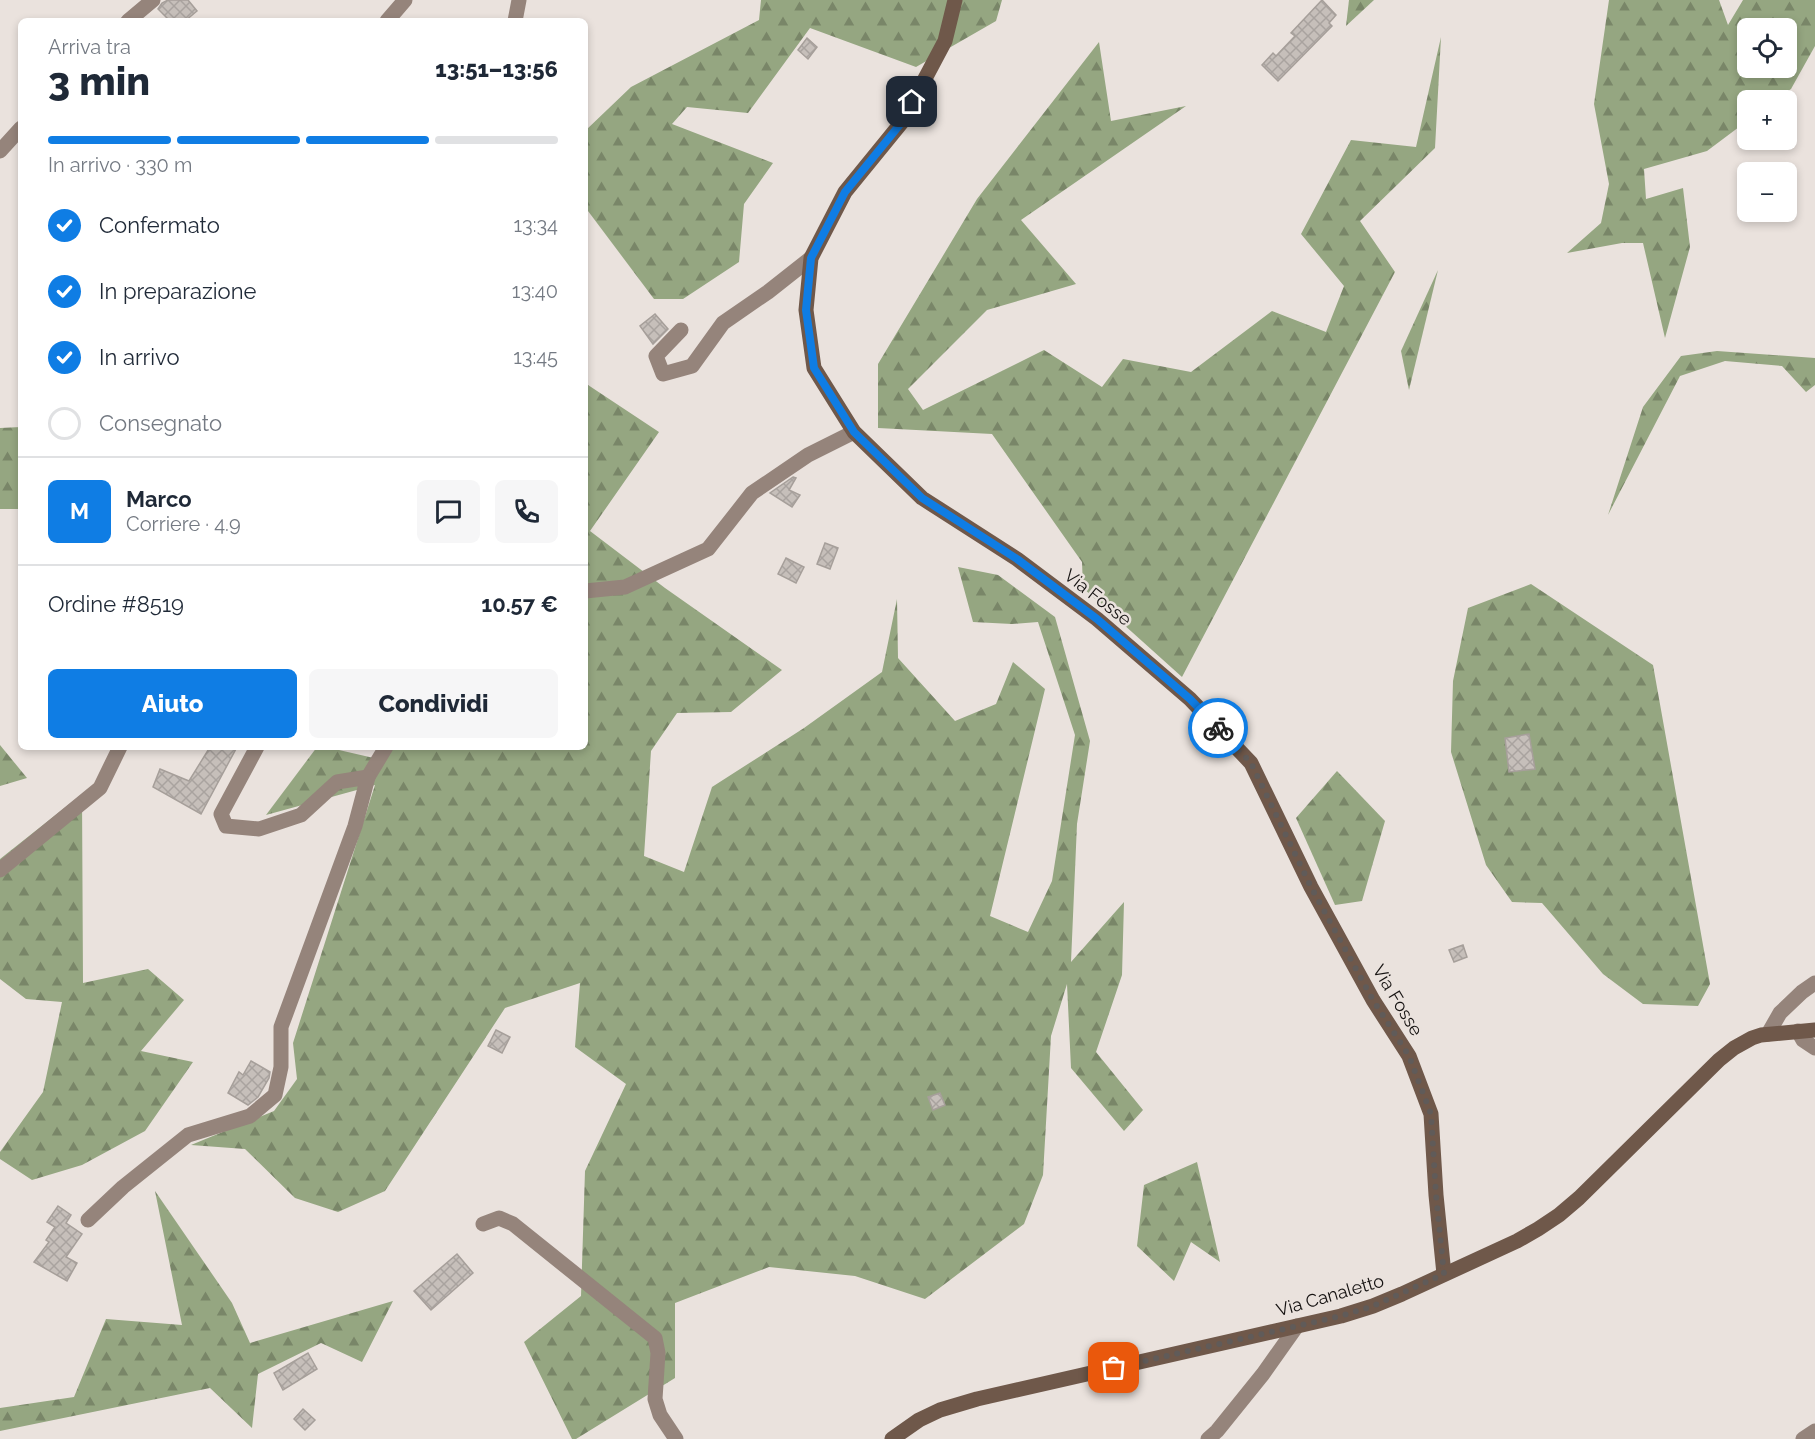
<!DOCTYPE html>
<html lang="it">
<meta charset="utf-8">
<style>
:root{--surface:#fff;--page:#f6f6f7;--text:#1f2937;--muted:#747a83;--line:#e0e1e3;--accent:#0f7de4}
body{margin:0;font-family:Raleway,sans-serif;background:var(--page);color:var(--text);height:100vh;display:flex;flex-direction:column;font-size:22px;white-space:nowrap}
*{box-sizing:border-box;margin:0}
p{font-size:20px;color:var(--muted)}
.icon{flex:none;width:33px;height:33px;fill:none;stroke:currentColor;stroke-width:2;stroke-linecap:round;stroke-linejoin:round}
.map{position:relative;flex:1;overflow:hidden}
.sheet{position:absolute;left:18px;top:18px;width:570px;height:732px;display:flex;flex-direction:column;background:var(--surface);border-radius:9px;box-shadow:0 3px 9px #0003}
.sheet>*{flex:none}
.controls{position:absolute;left:1737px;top:18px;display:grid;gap:12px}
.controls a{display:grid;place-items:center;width:60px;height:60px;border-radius:9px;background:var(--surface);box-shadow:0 3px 9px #0003;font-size:30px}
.pin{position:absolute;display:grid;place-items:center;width:51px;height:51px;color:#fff;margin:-26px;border-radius:12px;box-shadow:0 3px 9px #0006}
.courier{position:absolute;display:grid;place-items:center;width:60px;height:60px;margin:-30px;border:4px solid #0f7de4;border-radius:50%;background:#fff;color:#222;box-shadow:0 2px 8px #0007}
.head em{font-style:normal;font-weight:800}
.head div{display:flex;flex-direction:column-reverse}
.head{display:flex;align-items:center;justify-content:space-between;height:102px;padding:0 30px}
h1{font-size:39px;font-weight:800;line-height:45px}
.bar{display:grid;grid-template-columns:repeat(4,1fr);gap:9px 6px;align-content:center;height:72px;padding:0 30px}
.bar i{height:8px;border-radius:4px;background:var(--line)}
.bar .selected{background:var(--accent)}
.bar p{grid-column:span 4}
.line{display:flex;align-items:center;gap:15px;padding:0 30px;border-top:2px solid var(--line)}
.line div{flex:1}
.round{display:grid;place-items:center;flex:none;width:63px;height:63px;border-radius:9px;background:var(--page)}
ol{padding:0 30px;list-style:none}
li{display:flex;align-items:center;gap:18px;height:66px}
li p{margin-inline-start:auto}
li .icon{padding:6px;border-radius:50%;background:var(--accent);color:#fff;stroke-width:4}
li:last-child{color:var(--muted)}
li i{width:33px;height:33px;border:3px solid var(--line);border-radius:50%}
.primary-button{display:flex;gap:12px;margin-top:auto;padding:12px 30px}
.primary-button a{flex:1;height:69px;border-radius:9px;background:var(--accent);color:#fff;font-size:24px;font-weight:800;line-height:69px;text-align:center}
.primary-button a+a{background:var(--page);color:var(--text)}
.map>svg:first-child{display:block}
.forest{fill:url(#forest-firs);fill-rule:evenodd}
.building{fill:url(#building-cross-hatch);stroke:#a69f9a;stroke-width:1.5}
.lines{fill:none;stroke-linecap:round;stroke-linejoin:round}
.street{stroke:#95847b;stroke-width:15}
.secondary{stroke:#6f584a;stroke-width:15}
.done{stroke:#605b59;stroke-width:6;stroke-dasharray:0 10.8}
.route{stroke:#0f7de4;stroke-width:8}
.labels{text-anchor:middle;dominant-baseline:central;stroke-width:5;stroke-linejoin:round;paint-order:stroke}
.street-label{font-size:18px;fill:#161312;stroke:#eae2dd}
</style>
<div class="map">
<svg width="1815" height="1439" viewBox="0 0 1815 1439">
<defs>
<pattern id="forest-firs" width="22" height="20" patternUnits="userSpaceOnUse" patternTransform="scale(1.5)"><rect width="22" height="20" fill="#95a681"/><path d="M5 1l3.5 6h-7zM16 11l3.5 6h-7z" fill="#798668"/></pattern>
<pattern id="building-cross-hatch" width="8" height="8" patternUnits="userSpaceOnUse" patternTransform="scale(1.5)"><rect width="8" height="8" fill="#c6bfba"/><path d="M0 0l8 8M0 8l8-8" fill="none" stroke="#a9a39f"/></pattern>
</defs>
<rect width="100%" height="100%" fill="#eae2dd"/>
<g class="forest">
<polygon points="761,0 1002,0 996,21 916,67 810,28 748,113 687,107 672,124 773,163 744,204 739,262 683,299 654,299 585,207 585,131 631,87 759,20"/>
<polygon points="1349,0 1374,0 1346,26"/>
<path d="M 1609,0 L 1719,0 L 1728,25 L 1743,0 L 1815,0 L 1815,46 L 1791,89 L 1775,100 L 1748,100 L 1747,121 L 1707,151 L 1644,169 L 1646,199 L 1683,188 L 1690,247 L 1665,338 L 1643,243 L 1622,243 L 1567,253 L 1601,223 L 1609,184 L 1594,104 ZM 1748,28 L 1786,28 L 1786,68 L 1748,68 Z"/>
<polygon points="1441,37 1435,148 1360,221 1395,272 1182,677 1083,588 1082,562 992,434 878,428 878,364 977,199 1099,42 1111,121 1186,106 1021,220 1076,284 987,310 908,389 923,410 1044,350 1102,387 1123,359 1191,372 1272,311 1326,332 1344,286 1301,234 1351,140 1416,147"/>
<polygon points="1438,270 1409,390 1401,351"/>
<polygon points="1717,351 1815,358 1815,385 1806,392 1782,366 1725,361 1680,376 1608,515 1643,407 1681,356"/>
<polygon points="585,383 659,432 590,531 665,588 782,670 731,712 677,713 651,751 644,856 684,872 712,787 804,728 882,672 897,599 898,658 955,721 996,704 1013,662 1045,689 990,916 1028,932 1052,881 1075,735 1038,622 1012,624 973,622 958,567 998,575 1055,617 1090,741 1077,824 1071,962 1124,902 1122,975 1096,1052 1143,1110 1124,1131 1071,1068 1067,984 1051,1036 1043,1175 1024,1224 925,1299 855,1276 769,1267 675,1303 675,1378 576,1439 572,1439 524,1342 581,1296 585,1171 626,1084 575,1047 580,983 505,1008 385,1191 338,1212 295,1198 245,1149 191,1145 274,1111 297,1079 293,1043 375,785 266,815 317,747 326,747 378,759 389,747 585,747"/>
<polygon points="21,427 21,509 0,509 0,428"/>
<polygon points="1531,584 1653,665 1710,984 1698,1006 1643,1004 1603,974 1542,903 1512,902 1486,865 1451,752 1453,681 1468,608"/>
<polygon points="0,745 27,778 0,786"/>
<polygon points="1337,771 1385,821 1362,901 1335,905 1296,818"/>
<polygon points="82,794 83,983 148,969 184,1000 141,1051 193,1062 145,1131 82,1165 32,1180 0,1159 0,1152 43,1092 62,1002 26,999 0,979 0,859"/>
<polygon points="1197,1162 1220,1262 1191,1242 1174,1281 1137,1246 1144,1185"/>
<polygon points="155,1191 232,1303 250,1343 393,1301 362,1362 321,1343 258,1374 252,1428 210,1388 0,1431 0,1408 74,1397 106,1319 182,1325"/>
</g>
<g class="building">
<polygon points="168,0 188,0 197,11 185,21 170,21 158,9 162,3"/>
<polygon points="1322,0 1336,15 1329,23 1332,26 1278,81 1262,65 1273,53 1276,56 1295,36 1291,33"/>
<polygon points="807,38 817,47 808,59 798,50"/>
<polygon points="655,314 668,329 653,344 640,326"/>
<polygon points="793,477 796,478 789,490 800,495 792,507 770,493"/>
<polygon points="825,543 838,548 830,569 817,564"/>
<polygon points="786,558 804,567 796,583 778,574"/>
<polygon points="1529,734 1535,769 1509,772 1505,738"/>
<polygon points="210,747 237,747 201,814 153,787 160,769 189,781"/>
<polygon points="1463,945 1467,957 1454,962 1449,950"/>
<polygon points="496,1030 510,1037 502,1053 488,1046"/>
<polygon points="251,1061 270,1072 269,1078 258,1097 248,1105 228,1093 239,1072 243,1075"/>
<polygon points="940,1093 945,1105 933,1110 928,1097"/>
<polygon points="58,1206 71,1215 66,1223 82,1234 66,1257 77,1263 67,1281 34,1262 49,1242 46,1240 55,1227 47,1222"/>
<polygon points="457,1254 473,1273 431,1310 414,1291"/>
<polygon points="308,1353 317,1369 283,1390 274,1373"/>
<polygon points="303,1409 315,1420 305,1430 294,1419"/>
</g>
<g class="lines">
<g class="street">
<polyline points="128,21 153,0"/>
<polyline points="387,21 405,0"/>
<polyline points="515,21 519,0"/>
<polyline points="0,151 21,128"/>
<polyline points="681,330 656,356 663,374 692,366 723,323 768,292 811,258"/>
<polyline points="585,591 625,587 708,549 752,493 808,455 854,432"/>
<polyline points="368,777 386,747"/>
<polyline points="0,870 100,788 120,747"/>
<polyline points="1798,1031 1803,1040 1815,1048"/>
<polyline points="1768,1034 1780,1013 1802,992 1815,983"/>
<polyline points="88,1220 123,1187 188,1135 250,1116 275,1095 281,1067 281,1027 355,826 368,777 337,782 301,815 259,829 226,826 221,814 257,747"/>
<polyline points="483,1224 499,1218 513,1224 655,1338 658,1353 655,1399 660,1415 676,1439"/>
<polyline points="1208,1439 1217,1431 1263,1374 1297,1326"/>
<polyline points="1803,1439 1815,1431"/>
</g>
<g class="secondary">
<polyline points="955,0 945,41 902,122 845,192 811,258 806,310 814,368 854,432 922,498 1017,559 1097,619 1190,699 1251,763 1311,887 1373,1000 1409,1056 1431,1114 1436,1195 1444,1274"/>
<polyline points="892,1439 919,1420 940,1410 977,1399 1341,1316 1373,1306 1402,1294 1517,1241 1538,1229 1559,1215 1579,1198 1719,1060 1734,1048 1752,1038 1761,1035 1815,1030"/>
</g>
</g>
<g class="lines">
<polyline class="done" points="1114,1368 1341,1316 1373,1306 1444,1274 1436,1195 1431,1114 1409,1056 1373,1000 1311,887 1251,763 1218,728"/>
<polyline class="route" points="912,102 902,122 845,192 811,258 806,310 814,368 854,432 922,498 1017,559 1097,619 1190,699 1218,728"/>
</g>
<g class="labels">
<g class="street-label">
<text transform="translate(1098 597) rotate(38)">Via Fosse</text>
<text transform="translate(1398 1000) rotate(59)">Via Fosse</text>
<text transform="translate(1330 1295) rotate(-16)">Via Canaletto</text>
</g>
</g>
</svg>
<div class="controls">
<a><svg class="icon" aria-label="locate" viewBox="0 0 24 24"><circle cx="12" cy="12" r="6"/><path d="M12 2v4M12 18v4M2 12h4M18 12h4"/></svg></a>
<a>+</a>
<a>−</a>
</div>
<div class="pin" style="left:1114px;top:1368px;background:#ea580c"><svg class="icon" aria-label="bag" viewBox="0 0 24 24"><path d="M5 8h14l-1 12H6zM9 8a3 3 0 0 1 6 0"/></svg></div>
<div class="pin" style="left:912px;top:102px;background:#1f2937"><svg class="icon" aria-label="home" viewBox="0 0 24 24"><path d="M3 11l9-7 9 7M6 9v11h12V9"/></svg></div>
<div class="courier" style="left:1218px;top:728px"><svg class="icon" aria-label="bike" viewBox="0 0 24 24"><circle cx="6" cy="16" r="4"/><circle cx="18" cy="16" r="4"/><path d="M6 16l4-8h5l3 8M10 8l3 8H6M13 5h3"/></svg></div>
<section class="sheet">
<div class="head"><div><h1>3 min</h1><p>Arriva tra</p></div><em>13:51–13:56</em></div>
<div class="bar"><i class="selected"></i><i class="selected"></i><i class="selected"></i><i></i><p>In arrivo · 330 m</p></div>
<ol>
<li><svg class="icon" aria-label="check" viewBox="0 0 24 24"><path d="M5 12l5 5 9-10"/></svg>Confermato<p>13:34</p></li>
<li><svg class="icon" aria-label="check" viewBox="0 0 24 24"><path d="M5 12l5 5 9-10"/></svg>In preparazione<p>13:40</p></li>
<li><svg class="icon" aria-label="check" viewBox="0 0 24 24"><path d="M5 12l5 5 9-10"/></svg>In arrivo<p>13:45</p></li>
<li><i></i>Consegnato</li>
</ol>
<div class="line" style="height:108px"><b class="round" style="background:var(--accent);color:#fff">M</b><div><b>Marco</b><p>Corriere · 4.9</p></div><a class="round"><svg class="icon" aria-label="chat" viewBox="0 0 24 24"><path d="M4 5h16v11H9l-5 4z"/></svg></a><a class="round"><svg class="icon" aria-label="phone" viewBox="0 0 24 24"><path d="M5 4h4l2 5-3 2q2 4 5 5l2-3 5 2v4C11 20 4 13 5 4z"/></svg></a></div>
<div class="line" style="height:78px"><div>Ordine #8519</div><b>10.57 €</b></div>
<div class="primary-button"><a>Aiuto</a><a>Condividi</a></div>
</section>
</div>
